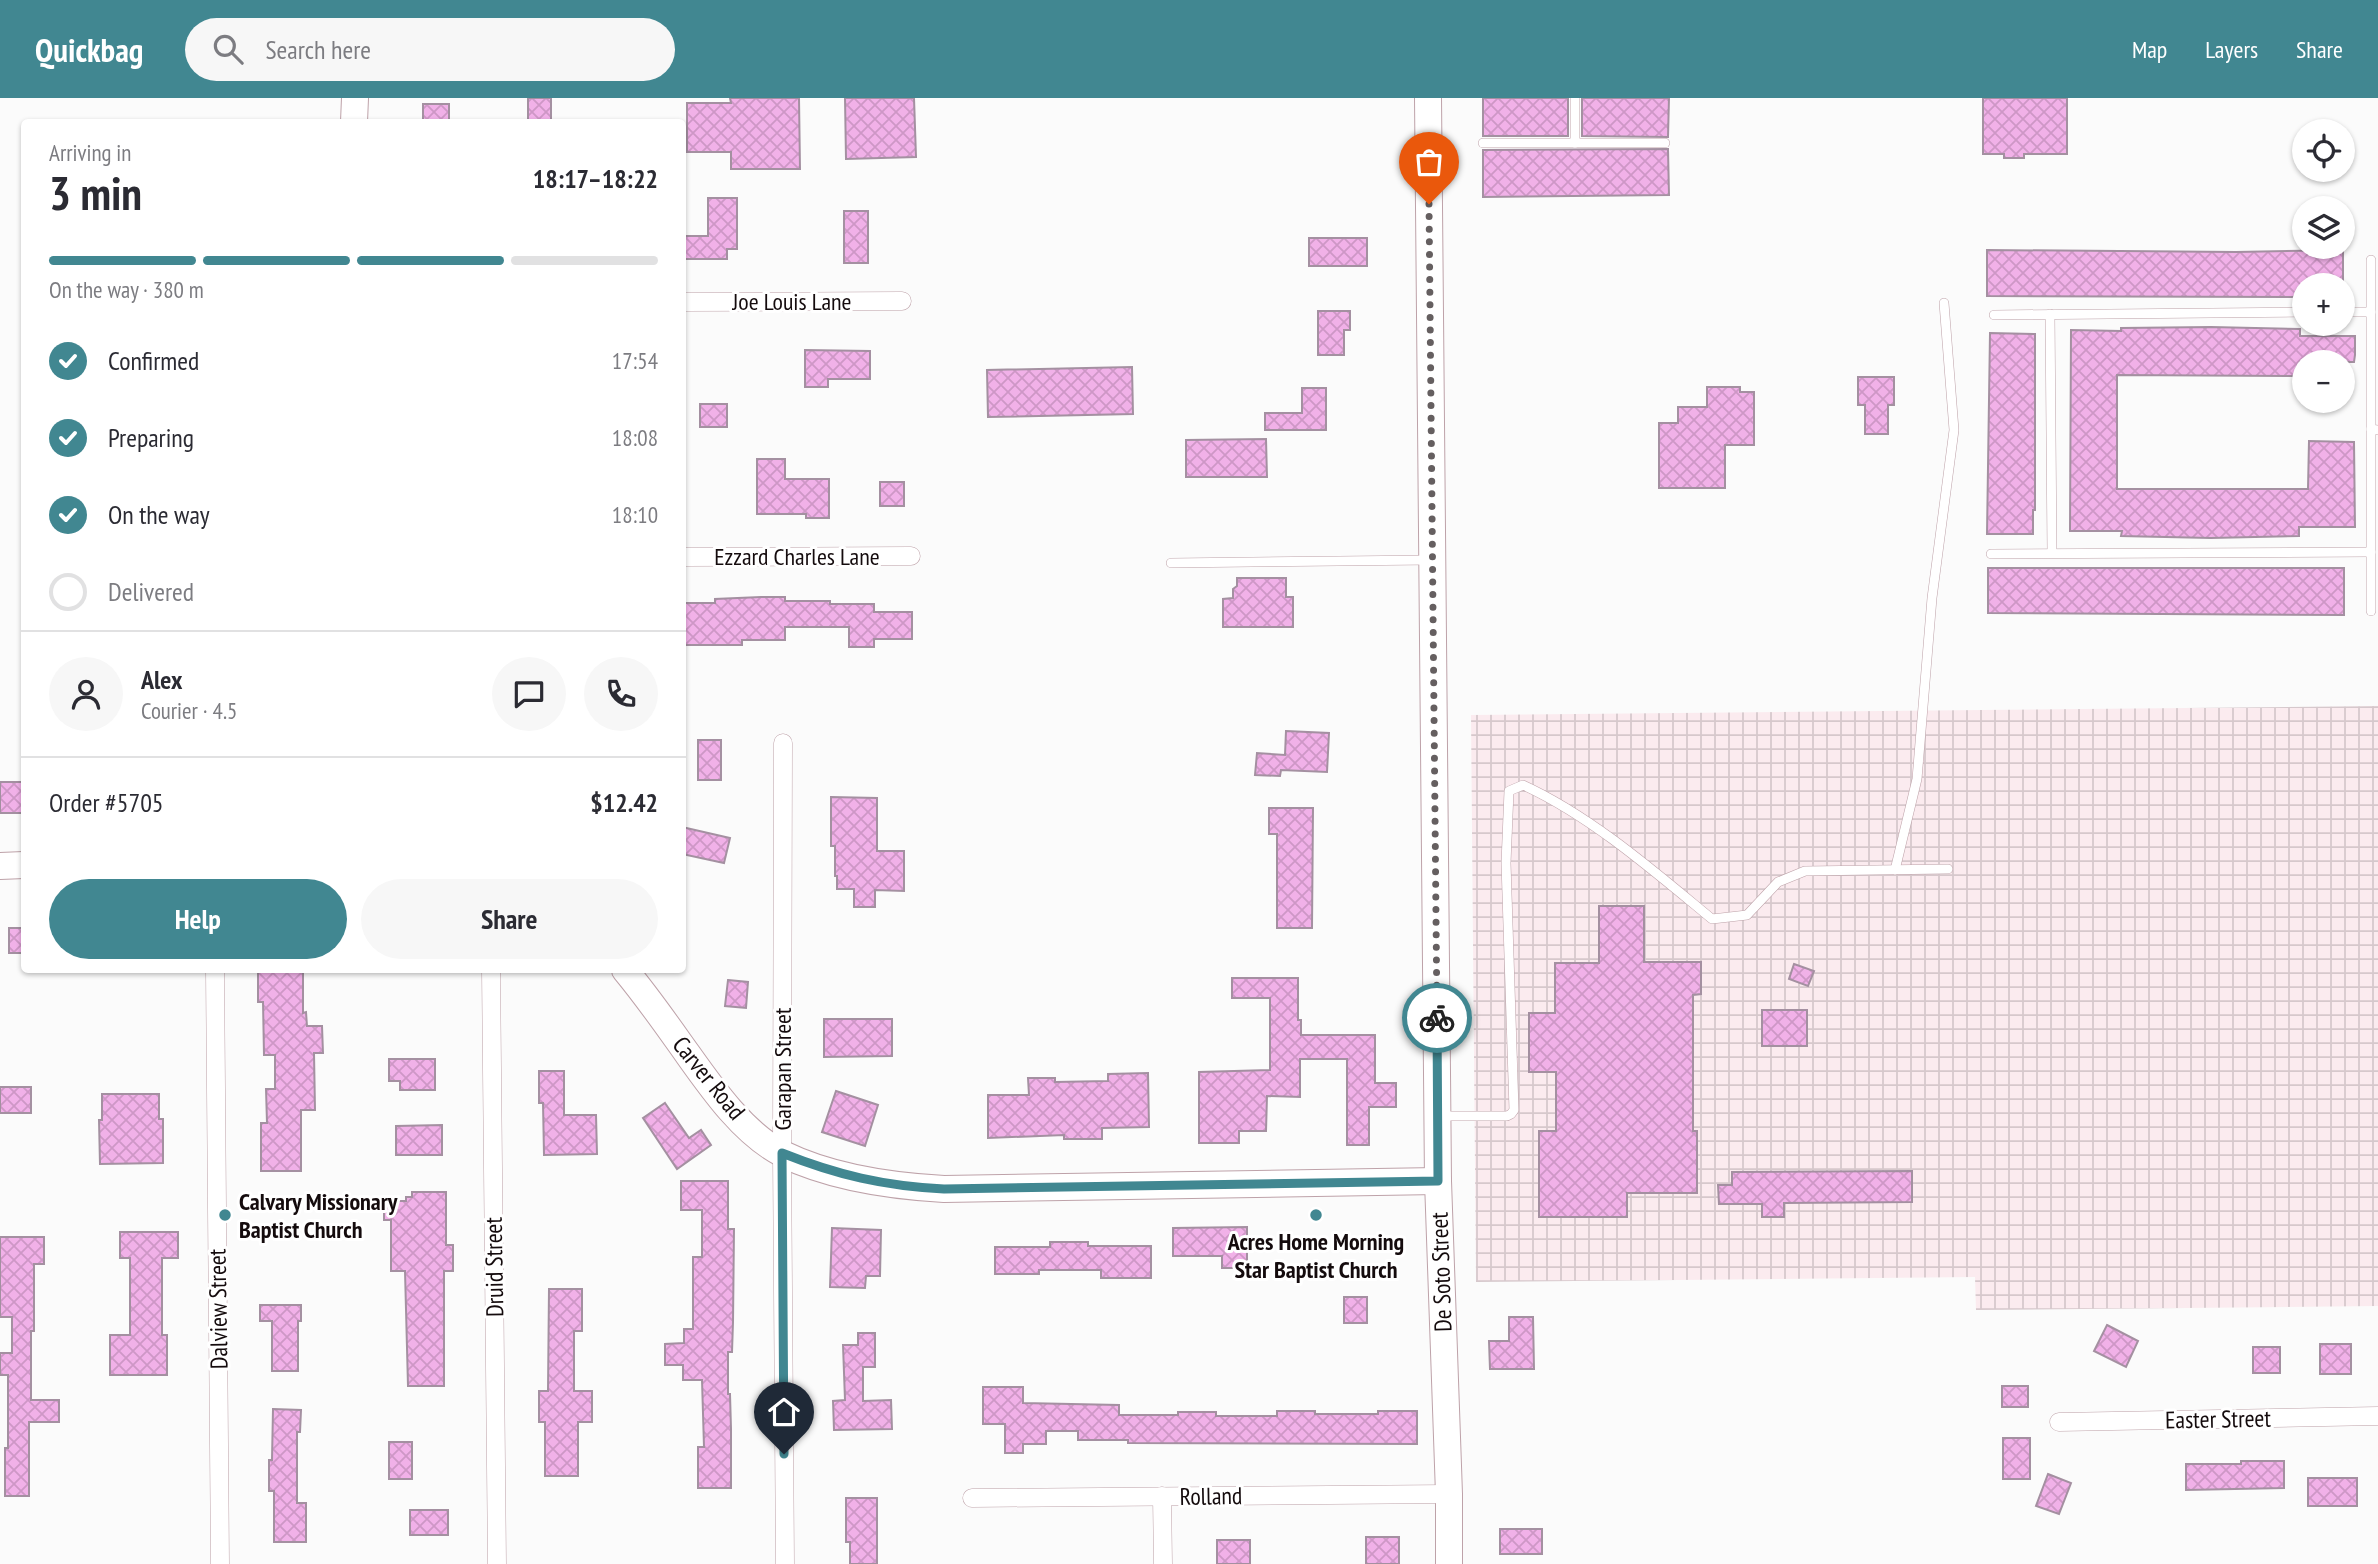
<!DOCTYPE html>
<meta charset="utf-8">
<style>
:root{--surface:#fff;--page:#f7f7f7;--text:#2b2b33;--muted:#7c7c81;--line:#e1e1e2;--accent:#418791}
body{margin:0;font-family:"PT Sans Narrow",sans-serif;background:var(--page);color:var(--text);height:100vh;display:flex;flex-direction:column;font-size:26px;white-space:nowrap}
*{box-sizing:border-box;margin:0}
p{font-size:23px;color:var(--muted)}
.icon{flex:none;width:38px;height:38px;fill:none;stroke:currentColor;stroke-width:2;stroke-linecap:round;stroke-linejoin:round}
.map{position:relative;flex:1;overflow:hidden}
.sheet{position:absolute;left:21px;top:21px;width:665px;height:854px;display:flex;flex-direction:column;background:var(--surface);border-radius:7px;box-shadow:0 2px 5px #0004}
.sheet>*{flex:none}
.buttons{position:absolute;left:2292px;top:21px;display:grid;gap:14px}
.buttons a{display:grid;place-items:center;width:63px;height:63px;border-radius:50%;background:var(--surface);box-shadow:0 2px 5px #0004;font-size:35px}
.pin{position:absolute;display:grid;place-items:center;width:60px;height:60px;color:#fff;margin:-72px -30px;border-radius:50% 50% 50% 0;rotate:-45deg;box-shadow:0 0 7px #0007}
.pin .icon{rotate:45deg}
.courier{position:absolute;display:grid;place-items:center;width:70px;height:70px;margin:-35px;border:5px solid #418791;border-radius:50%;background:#fff;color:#222;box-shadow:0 2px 9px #0007}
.head em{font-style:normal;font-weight:700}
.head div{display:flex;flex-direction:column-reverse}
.head{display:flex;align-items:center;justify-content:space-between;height:119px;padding:0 28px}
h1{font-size:46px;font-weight:700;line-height:52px}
.bar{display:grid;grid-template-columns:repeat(4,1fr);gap:10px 7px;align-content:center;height:84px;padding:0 28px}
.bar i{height:9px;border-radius:5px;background:var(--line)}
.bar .active{background:var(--accent)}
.bar p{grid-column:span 4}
.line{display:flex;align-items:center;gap:18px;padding:0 28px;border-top:2px solid var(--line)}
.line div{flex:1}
.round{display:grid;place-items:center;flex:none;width:74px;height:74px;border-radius:37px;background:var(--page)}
ol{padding:0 28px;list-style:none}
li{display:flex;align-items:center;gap:21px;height:77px}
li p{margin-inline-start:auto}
li .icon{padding:7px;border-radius:50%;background:var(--accent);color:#fff;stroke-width:4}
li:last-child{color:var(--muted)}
li i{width:38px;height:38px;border:4px solid var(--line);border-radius:50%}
.primary-button{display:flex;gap:14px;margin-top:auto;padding:14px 28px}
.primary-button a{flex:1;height:80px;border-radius:42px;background:var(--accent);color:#fff;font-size:28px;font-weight:700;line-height:80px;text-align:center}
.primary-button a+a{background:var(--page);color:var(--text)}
header{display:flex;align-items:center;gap:42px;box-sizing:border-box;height:98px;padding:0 35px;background:var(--accent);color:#fff}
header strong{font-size:33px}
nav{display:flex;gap:38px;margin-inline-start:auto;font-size:24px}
.search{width:490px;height:63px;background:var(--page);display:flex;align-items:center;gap:18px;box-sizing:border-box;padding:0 24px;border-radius:38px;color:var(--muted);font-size:26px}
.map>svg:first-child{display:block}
.industrial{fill:url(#industrial-grid)}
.building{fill:url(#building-cross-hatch);stroke:#a490a1;stroke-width:2}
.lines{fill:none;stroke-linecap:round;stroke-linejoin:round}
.lane-casing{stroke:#bea2a9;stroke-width:10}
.street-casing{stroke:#bea2a9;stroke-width:19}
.secondary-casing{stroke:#bea2a9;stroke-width:28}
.lane{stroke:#fff;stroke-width:9}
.street{stroke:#fff;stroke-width:18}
.secondary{stroke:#fff;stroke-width:26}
.done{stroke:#655f60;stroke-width:7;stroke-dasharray:0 12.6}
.route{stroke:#418791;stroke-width:9}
.poi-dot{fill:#418791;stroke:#fff;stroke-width:2.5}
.labels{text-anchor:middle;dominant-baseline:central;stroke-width:6;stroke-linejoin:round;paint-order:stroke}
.street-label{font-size:24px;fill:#140b0d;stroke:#fff}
.poi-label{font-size:24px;font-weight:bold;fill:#140b0d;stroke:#fff;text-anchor:start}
</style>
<header>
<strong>Quickbag</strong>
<div class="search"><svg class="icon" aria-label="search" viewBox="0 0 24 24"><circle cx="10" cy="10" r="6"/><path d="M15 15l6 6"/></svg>Search here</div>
<nav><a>Map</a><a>Layers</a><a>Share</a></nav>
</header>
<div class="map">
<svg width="2378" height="1466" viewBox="0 0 2378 1466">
<defs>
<pattern id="industrial-grid" width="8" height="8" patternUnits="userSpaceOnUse" patternTransform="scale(1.75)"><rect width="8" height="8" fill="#fbebef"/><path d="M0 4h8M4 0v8" fill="none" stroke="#d6c8cc"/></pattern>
<pattern id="building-cross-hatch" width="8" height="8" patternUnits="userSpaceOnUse" patternTransform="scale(1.75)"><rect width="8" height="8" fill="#f1b1e8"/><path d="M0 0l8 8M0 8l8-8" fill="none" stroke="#ce97c6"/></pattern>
</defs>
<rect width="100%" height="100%" fill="#fbfbfb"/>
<polygon class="industrial" points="2378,608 2378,1208 1976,1212 1975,1179 1476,1184 1471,617"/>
<g class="building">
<rect x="528" y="0" width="23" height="24"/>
<polygon points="730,0 799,0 800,71 731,71 731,54 687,54 687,5 731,5"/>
<polygon points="845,0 914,0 916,59 846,61"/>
<rect x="1483" y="0" width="85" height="38"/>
<polygon points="1582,0 1669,0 1668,39 1582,38"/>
<polygon points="1983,0 2067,0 2067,56 2024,56 2024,60 2004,60 2004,56 1983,56"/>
<rect x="423" y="6" width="26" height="18"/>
<polygon points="1668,51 1669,97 1483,99 1483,52"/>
<polygon points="708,100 737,100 737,151 727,151 727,161 682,161 682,138 708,138"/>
<rect x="844" y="113" width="24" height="52"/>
<rect x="1309" y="140" width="58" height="28"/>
<polygon points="1987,152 2236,154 2343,152 2343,187 2305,187 2305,199 1987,198"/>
<polygon points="1318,213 1350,213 1350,232 1344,232 1344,257 1318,257"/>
<polygon points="2211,229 2300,231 2300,238 2355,238 2355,257 2354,264 2300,264 2300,278 2117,277 2117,391 2308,391 2309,343 2354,344 2355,429 2299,429 2299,438 2211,440 2121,438 2122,433 2070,433 2071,232 2121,233 2121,230"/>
<polygon points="1990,235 2035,236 2035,412 2033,412 2033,436 1987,436"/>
<polygon points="805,252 870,253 870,281 828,281 828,289 805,289"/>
<polygon points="1132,269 1133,316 988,319 987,272"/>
<polygon points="1858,279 1894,279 1894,307 1888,307 1888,336 1865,336 1865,307 1858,307"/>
<polygon points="1707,289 1740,289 1740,294 1754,294 1754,347 1725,347 1725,390 1659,390 1659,325 1678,325 1678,309 1707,309"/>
<polygon points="1302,290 1326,290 1326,332 1265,332 1265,315 1302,315"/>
<rect x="700" y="306" width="27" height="23"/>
<polygon points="1266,341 1267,379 1186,379 1186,342"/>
<polygon points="757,361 785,361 785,381 829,381 829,420 806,420 806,416 757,416"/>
<rect x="880" y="384" width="24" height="24"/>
<polygon points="1988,470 2344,470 2344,517 1988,515"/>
<polygon points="1237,480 1286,480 1286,499 1293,499 1293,529 1223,529 1223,501 1233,500 1233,491 1237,488"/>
<polygon points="761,499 785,499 785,503 830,503 830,506 874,506 874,514 912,514 912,541 874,541 874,549 849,549 849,529 785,529 785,542 742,542 742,547 682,547 682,505 715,505 715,501"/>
<polygon points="1286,633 1329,635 1327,674 1281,672 1280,678 1255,677 1257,655 1285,657"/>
<rect x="698" y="642" width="23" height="40"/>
<rect x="0" y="684" width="24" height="31"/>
<polygon points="831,699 877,700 877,753 904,753 904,793 875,792 875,809 854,809 854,791 837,791 837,778 835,778 835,748 831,748"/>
<polygon points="1269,710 1313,710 1312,830 1277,830 1277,736 1269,736"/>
<polygon points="682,729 730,740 724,765 682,756"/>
<polygon points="1599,808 1644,808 1644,864 1701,864 1701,896 1693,897 1693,1033 1697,1033 1697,1095 1627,1095 1627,1119 1539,1119 1539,1033 1556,1033 1556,974 1529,974 1529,915 1555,915 1555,865 1599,865"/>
<rect x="9" y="830" width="15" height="25"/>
<polygon points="1794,866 1814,873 1808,888 1789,881"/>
<polygon points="258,872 303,872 303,915 306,914 307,928 322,928 323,955 314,955 315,1012 301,1012 301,1073 261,1073 261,1025 267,1025 266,991 275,991 275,957 264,957 263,904 258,904"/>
<polygon points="1232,880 1298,880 1298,922 1301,922 1301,937 1375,937 1375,985 1396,985 1396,1009 1369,1009 1369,1047 1347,1047 1347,961 1300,961 1300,999 1267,998 1266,1033 1239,1033 1239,1045 1199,1045 1199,974 1270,972 1270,900 1232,900"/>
<polygon points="728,882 748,884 746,910 725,908"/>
<rect x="1762" y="912" width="45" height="36"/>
<polygon points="824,921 892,921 892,958 824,959"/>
<polygon points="389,961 435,961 435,992 400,992 400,983 389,983"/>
<polygon points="539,973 564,973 564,1017 596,1017 597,1056 544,1057 543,1005 539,1005"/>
<polygon points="1148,975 1149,1029 1102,1030 1102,1041 1064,1041 1064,1037 988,1040 988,997 1029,997 1028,980 1055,980 1055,984 1108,983 1108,976"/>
<rect x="0" y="989" width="31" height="26"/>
<polygon points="836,993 878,1007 865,1048 822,1034"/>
<polygon points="102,996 159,996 159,1021 163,1021 163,1065 100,1066 99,1022 102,1022"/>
<polygon points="665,1005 689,1040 701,1032 711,1047 677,1071 643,1020"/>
<polygon points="442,1027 442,1057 396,1057 396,1028"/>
<polygon points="1912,1073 1912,1104 1784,1105 1784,1119 1762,1119 1762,1106 1719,1106 1718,1087 1732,1087 1732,1074"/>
<polygon points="681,1083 728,1083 728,1131 734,1131 733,1224 732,1254 728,1254 728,1296 730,1296 731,1331 731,1390 698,1390 698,1349 704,1349 702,1282 683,1282 683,1267 665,1267 665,1246 684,1245 684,1231 693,1231 693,1159 702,1159 702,1112 681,1112"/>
<polygon points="412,1094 446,1094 446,1147 453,1147 453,1173 444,1173 444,1288 408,1288 405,1173 391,1173 391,1122 384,1122 384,1103 406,1103 406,1099 412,1099"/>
<polygon points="1247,1129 1247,1170 1222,1170 1222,1158 1173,1158 1173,1130"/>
<polygon points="832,1130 881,1132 880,1178 866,1178 865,1190 830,1189"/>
<polygon points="120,1134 178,1134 178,1160 162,1160 162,1237 167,1237 167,1277 110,1277 110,1237 130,1237 130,1160 120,1160"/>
<polygon points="0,1139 44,1139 44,1166 34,1166 34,1233 31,1233 31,1302 59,1302 59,1324 29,1324 29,1398 5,1398 5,1350 8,1350 8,1277 0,1277 0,1255 12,1255 12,1219 0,1219"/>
<polygon points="1050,1144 1088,1144 1088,1148 1151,1148 1151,1180 1101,1180 1101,1172 1039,1172 1039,1176 995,1176 995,1149 1050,1149"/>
<polygon points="549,1191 582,1191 582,1233 574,1233 574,1293 592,1293 592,1324 578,1324 578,1378 545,1378 545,1324 539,1324 539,1293 548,1293"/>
<rect x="1344" y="1199" width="23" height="26"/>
<polygon points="260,1207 301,1207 301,1223 298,1223 298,1273 272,1273 272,1223 260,1223"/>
<polygon points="1509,1219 1533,1219 1534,1271 1490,1271 1489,1243 1509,1243"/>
<polygon points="2107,1227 2138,1243 2126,1269 2094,1253"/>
<polygon points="858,1235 875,1235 875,1269 863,1269 863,1303 891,1302 892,1331 834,1332 833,1303 845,1302 843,1247 858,1247"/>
<rect x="2320" y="1246" width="31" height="30"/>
<rect x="2253" y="1249" width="27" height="26"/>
<rect x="2002" y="1288" width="26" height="21"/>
<polygon points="983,1289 1023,1289 1023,1305 1119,1307 1119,1317 1178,1317 1178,1314 1216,1314 1216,1318 1277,1318 1277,1313 1315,1313 1315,1316 1378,1316 1378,1313 1417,1313 1417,1346 1128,1345 1128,1342 1078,1342 1078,1333 1046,1333 1046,1346 1023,1346 1023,1355 1005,1355 1005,1326 983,1326"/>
<polygon points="273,1311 301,1312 300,1334 297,1334 297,1405 306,1405 306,1444 274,1444 274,1393 269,1393 269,1362 272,1362"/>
<rect x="2003" y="1340" width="27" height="41"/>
<rect x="389" y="1344" width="23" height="37"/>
<polygon points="2241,1363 2284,1363 2284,1390 2186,1392 2186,1366 2241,1366"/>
<polygon points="2048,1376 2071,1385 2059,1416 2036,1408"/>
<rect x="2308" y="1380" width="49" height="28"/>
<polygon points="846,1400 877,1400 877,1466 850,1466 850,1444 846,1444"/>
<rect x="410" y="1412" width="38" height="25"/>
<rect x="1500" y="1431" width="42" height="25"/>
<rect x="1366" y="1439" width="33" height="27"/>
<rect x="1217" y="1442" width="33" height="24"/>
</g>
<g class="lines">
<g class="lane-casing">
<g id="lane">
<polyline points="1575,0 1575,45"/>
<polyline points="1483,45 1665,45"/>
<polyline points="2371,162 2371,331 2378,332"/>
<polyline points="2343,214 2371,214"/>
<polyline points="2050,216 2052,455"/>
<polyline points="1994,217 2305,214"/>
<polyline points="2371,331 2371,513"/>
<polyline points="1991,456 2371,454"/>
<polyline points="1171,465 1429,462"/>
<polyline points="1895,772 1917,681 1932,500 1954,332 1944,205"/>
<path d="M 1439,1018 L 1507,1018 L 1511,1016 L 1514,1012 L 1506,765 L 1509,693 L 1523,687 C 1591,718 1655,774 1712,821 L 1747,817 L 1778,784 L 1805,773 L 1948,771"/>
</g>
</g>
<g class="street-casing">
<g id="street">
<polyline points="682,204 902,203"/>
<polyline points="682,459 911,458"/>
<polyline points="783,645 782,1055 785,1466"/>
<polyline points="215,872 220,1466"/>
<polyline points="491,872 497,1466"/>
<polyline points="2059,1324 2378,1318"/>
<polyline points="1162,1398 1163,1466"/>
<polyline points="972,1400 1449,1396"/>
</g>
</g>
<g class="secondary-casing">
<g id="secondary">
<polyline points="1428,0 1438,1083 1449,1396 1449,1466"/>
<polyline points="354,24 355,0"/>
<polyline points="0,768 24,767"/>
<path d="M 625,872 C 644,895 662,920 679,944 C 707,983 740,1034 783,1056 C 832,1080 890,1088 944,1091 L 1438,1083"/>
</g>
</g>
<use href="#lane" class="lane"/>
<use href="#street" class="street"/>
<use href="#secondary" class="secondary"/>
</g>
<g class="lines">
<polyline class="done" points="1429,106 1437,920"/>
<path class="route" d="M 784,1356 L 782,1055 C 837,1077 884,1088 944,1091 L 1438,1083 L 1437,920"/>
</g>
<g class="poi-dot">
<circle cx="225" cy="1117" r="7"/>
<circle cx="1316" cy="1117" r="7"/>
</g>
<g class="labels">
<g class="street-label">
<text x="792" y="203">Joe Louis Lane</text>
<text x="797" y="458">Ezzard Charles Lane</text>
<text transform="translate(782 971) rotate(-90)">Garapan Street</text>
<text transform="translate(709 980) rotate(51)">Carver Road</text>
<text transform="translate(494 1169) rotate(-91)">Druid Street</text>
<text transform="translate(1441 1174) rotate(-92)">De Soto Street</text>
<text transform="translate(218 1211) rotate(-91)">Dalview Street</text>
<text transform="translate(2218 1321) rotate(-1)">Easter Street</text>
<text transform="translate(1211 1398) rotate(-1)">Rolland</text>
</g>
<g class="poi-label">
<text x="239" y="1103">Calvary Missionary<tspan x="239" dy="28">Baptist Church</tspan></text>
<text x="1316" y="1143" text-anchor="middle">Acres Home Morning<tspan x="1316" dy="28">Star Baptist Church</tspan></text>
</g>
</g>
</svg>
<div class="buttons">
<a><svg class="icon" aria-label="locate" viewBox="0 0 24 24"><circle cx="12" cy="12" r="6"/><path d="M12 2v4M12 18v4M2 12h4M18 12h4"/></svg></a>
<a><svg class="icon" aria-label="layers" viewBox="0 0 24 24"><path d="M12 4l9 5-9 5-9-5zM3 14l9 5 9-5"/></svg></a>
<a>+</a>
<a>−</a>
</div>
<div class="pin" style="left:1429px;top:106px;background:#ea580c"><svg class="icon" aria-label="bag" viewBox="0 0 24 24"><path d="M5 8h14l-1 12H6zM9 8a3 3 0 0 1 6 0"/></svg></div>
<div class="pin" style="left:784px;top:1356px;background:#1f2937"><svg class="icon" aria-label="home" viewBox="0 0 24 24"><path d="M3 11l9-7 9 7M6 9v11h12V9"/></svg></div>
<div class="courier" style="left:1437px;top:920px"><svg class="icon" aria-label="bike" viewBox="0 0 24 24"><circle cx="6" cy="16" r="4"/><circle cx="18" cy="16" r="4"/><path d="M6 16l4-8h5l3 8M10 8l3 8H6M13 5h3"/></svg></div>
<section class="sheet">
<div class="head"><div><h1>3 min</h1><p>Arriving in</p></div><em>18:17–18:22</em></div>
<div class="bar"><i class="active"></i><i class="active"></i><i class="active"></i><i></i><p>On the way · 380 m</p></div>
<ol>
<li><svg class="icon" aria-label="check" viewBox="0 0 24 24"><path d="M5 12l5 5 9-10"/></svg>Confirmed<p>17:54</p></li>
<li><svg class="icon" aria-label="check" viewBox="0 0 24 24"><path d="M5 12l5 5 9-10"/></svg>Preparing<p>18:08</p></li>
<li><svg class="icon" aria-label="check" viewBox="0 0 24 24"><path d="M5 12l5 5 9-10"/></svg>On the way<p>18:10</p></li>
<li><i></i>Delivered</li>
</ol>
<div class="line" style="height:126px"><a class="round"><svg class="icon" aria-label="person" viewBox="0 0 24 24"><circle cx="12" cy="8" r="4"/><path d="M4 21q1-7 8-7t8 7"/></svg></a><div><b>Alex</b><p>Courier · 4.5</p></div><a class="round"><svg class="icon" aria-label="chat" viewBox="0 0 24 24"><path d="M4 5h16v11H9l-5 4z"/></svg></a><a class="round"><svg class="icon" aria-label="phone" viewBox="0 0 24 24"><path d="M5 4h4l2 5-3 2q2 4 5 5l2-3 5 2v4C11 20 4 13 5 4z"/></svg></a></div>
<div class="line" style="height:91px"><div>Order #5705</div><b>$12.42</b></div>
<div class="primary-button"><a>Help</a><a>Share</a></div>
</section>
</div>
